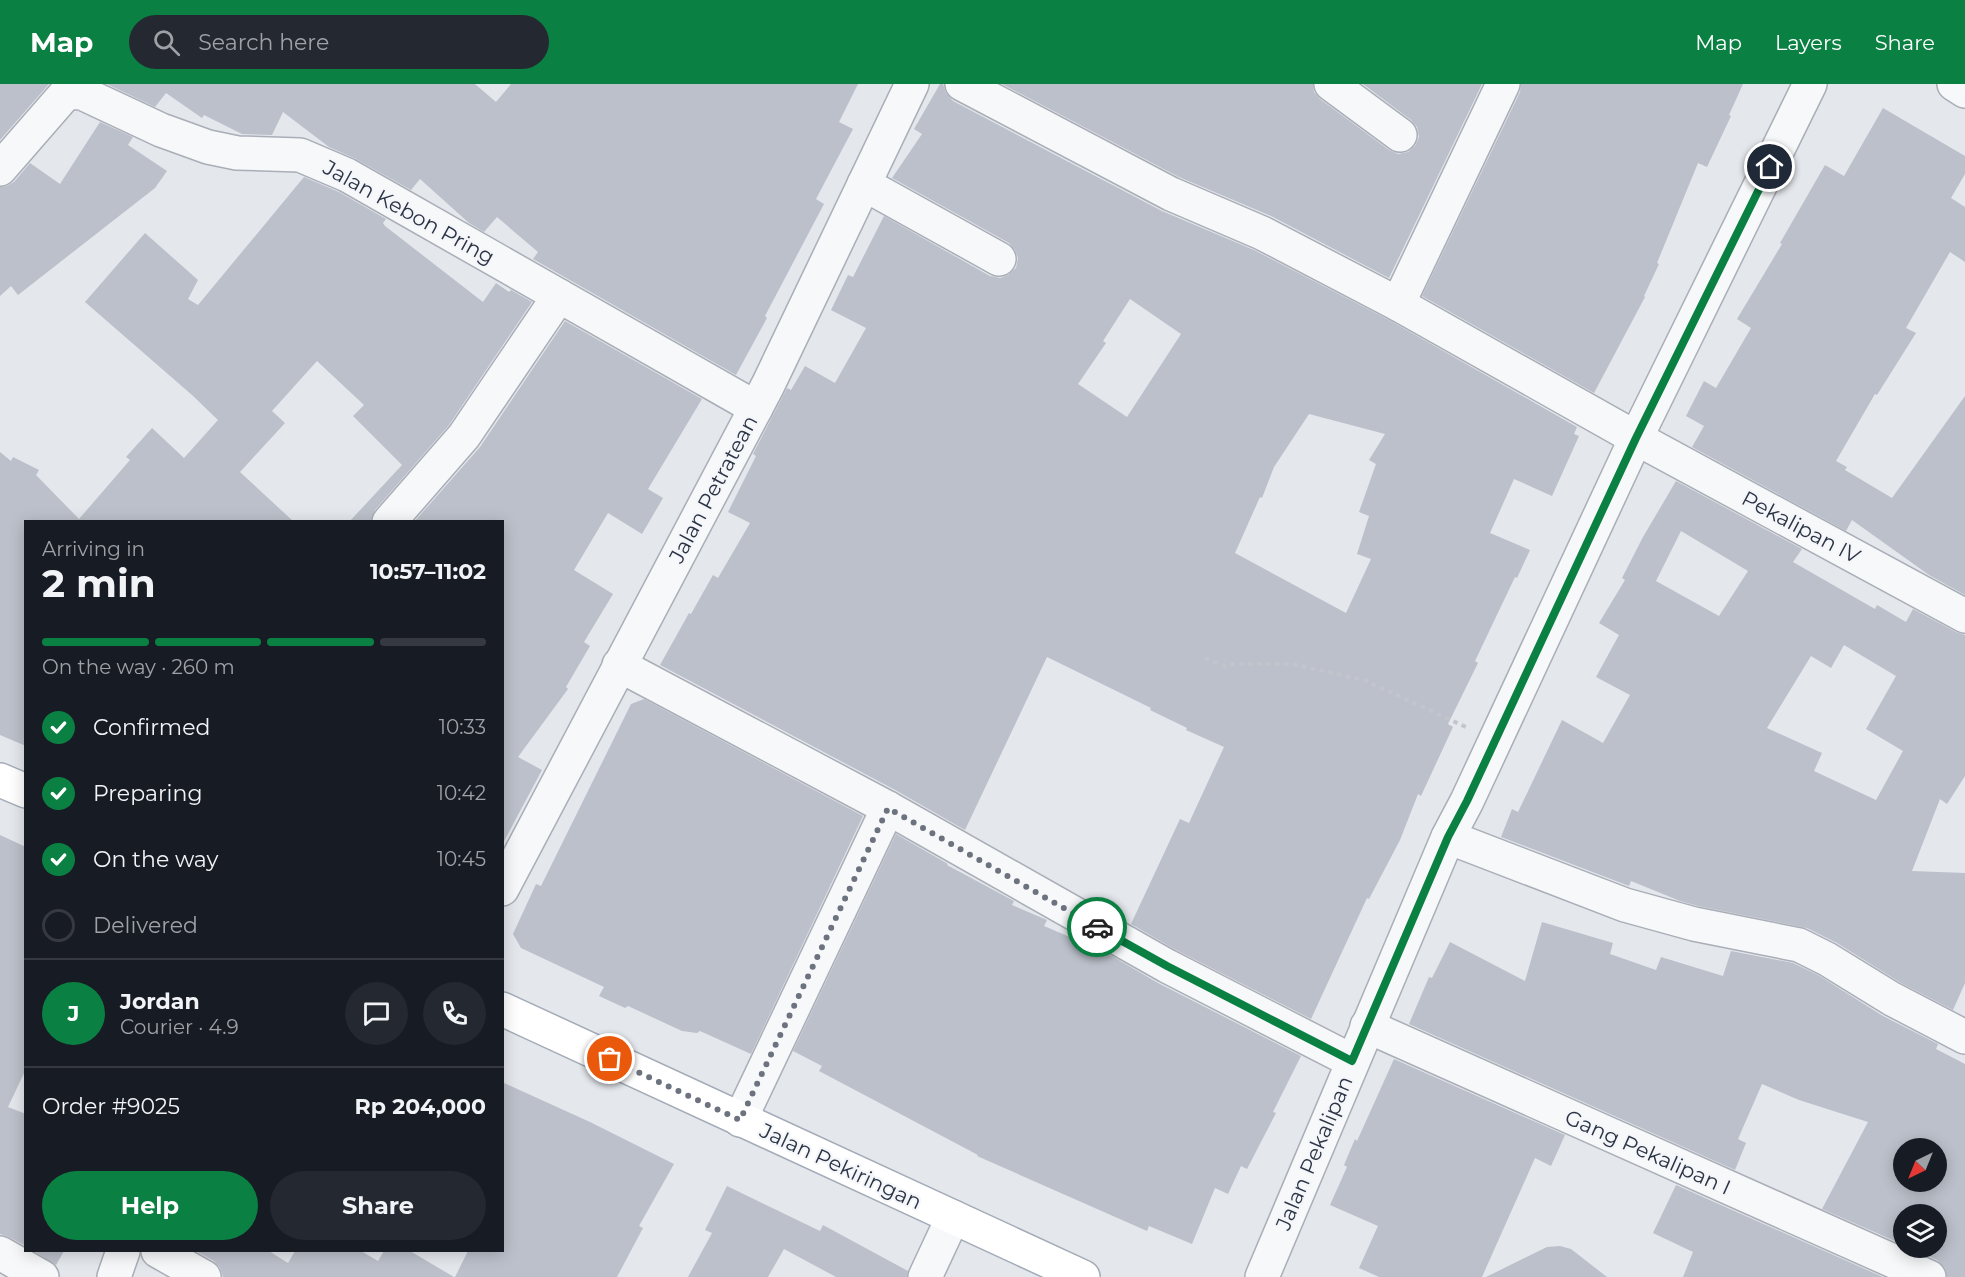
<!DOCTYPE html>
<meta charset="utf-8">
<style>
:root{--surface:#171b24;--page:#242831;--text:#f1f3f6;--muted:#9ea1a6;--line:#363941;--accent:#0b8043}
body{margin:0;font-family:Montserrat,sans-serif;background:var(--page);color:var(--text);height:100vh;display:flex;flex-direction:column;font-size:22px;white-space:nowrap}
*{box-sizing:border-box;margin:0}
p{font-size:20px;color:var(--muted)}
.icon{flex:none;width:33px;height:33px;fill:none;stroke:currentColor;stroke-width:2;stroke-linecap:round;stroke-linejoin:round}
.map{position:relative;flex:1;overflow:hidden}
.details{position:absolute;left:24px;top:436px;width:480px;height:732px;display:flex;flex-direction:column;background:var(--surface);border-radius:0px;box-shadow:0 3px 15px #0003}
.details>*{flex:none}
.needle{width:39px;rotate:223deg}
.fabs{position:absolute;left:1893px;top:1054px;display:grid;gap:12px}
.fabs a{display:grid;place-items:center;width:54px;height:54px;border-radius:50%;background:var(--surface);box-shadow:0 3px 15px #0003;font-size:30px}
.pin{position:absolute;display:grid;place-items:center;width:51px;height:51px;color:#fff;margin:-26px;border:3px solid #fff;border-radius:50%;box-shadow:0 2px 6px #0007}
.courier{position:absolute;display:grid;place-items:center;width:60px;height:60px;margin:-30px;border:4px solid #0b8043;border-radius:50%;background:#fff;color:#222;box-shadow:0 2px 8px #0007}
.overview em{font-style:normal;font-weight:700}
.overview div{display:flex;flex-direction:column-reverse}
.overview{display:flex;align-items:center;justify-content:space-between;height:102px;padding:0 18px}
h1{font-size:39px;font-weight:700;line-height:45px}
.bar{display:grid;grid-template-columns:repeat(4,1fr);gap:9px 6px;align-content:center;height:72px;padding:0 18px}
.bar i{height:8px;border-radius:4px;background:var(--line)}
.bar .current{background:var(--accent)}
.bar p{grid-column:span 4}
.line{display:flex;align-items:center;gap:15px;padding:0 18px;border-top:2px solid var(--line)}
.line div{flex:1}
.round{display:grid;place-items:center;flex:none;width:63px;height:63px;border-radius:32px;background:var(--page)}
ol{padding:0 18px;list-style:none}
li{display:flex;align-items:center;gap:18px;height:66px}
li p{margin-inline-start:auto}
li .icon{padding:6px;border-radius:50%;background:var(--accent);color:#fff;stroke-width:4}
li:last-child{color:var(--muted)}
li i{width:33px;height:33px;border:3px solid var(--line);border-radius:50%}
.action{display:flex;gap:12px;margin-top:auto;padding:12px 18px}
.action a{flex:1;height:69px;border-radius:36px;background:var(--accent);color:#fff;font-size:24px;font-weight:700;line-height:69px;text-align:center}
.action a+a{background:var(--page);color:var(--text)}
header{display:flex;align-items:center;gap:36px;box-sizing:border-box;height:84px;padding:0 30px;background:var(--accent);color:#fff}
header strong{font-size:28px}
nav{display:flex;gap:33px;margin-inline-start:auto;font-size:21px}
.search{width:420px;height:54px;background:var(--page);display:flex;align-items:center;gap:15px;box-sizing:border-box;padding:0 21px;border-radius:33px;color:var(--muted);font-size:22px}
.map>svg:first-child{display:block}
.building{fill:#bbc0ca;fill-rule:evenodd}
.lines{fill:none;stroke-linecap:round;stroke-linejoin:round}
.minor-casing{stroke:#a9aeb7;stroke-width:36}
.major-casing{stroke:#a3abb8;stroke-width:36}
.path{stroke:#c2c5cb;stroke-width:4;stroke-dasharray:4.5 4.5;stroke-linecap:butt}
.minor{stroke:#f7f8fa;stroke-width:33}
.major{stroke:#fff;stroke-width:33}
.done{stroke:#6c737f;stroke-width:6;stroke-dasharray:0 10.8}
.route{stroke:#0b8043;stroke-width:8}
.labels{text-anchor:middle;dominant-baseline:central;stroke-width:4.5;stroke-linejoin:round;paint-order:stroke}
.street-label{font-size:21px;fill:#2b3445;stroke:#f4f6f9}
</style>
<header>
<strong>Map</strong>
<div class="search"><svg class="icon" aria-label="search" viewBox="0 0 24 24"><circle cx="10" cy="10" r="6"/><path d="M15 15l6 6"/></svg>Search here</div>
<nav><a>Map</a><a>Layers</a><a>Share</a></nav>
</header>
<div class="map">
<svg width="1965" height="1193" viewBox="0 0 1965 1193">
<rect width="100%" height="100%" fill="#e4e7ec"/>
<g class="building">
<polygon points="0,0 49,0 0,56"/>
<polygon points="107,0 475,0 496,18 511,0 858,0 839,38 853,45 816,115 824,120 765,232 767,234 736,291 533,175 538,168 497,133 484,148 469,139 420,95 411,106 356,75 329,63 283,28 272,51 242,50 204,31 202,34 166,9 155,23"/>
<path d="M 940,0 L 943,0 L 946,9 L 953,17 L 1162,127 L 1254,166 L 1389,236 L 1577,343 L 1574,350 L 1579,352 L 1552,412 L 1514,395 L 1490,449 L 1530,466 L 1517,494 L 1515,493 L 1475,577 L 1478,579 L 1448,640 L 1453,643 L 1421,712 L 1418,710 L 1400,756 L 1369,815 L 1367,814 L 1311,935 L 1176,866 L 1131,840 L 1180,735 L 1189,739 L 1224,663 L 1186,646 L 1187,644 L 1150,626 L 1151,624 L 1047,573 L 965,746 L 897,707 L 660,581 L 689,529 L 691,530 L 713,491 L 718,494 L 750,439 L 728,428 L 756,372 L 753,370 L 787,304 L 791,306 L 805,282 L 835,299 L 866,244 L 831,226 L 848,191 L 853,193 L 884,132 L 990,192 L 1000,194 L 1008,191 L 1016,184 L 1018,174 L 1015,166 L 1009,159 L 892,94 L 922,50 L 914,45 ZM 1130,215 L 1181,250 L 1127,333 L 1078,300 L 1106,259 L 1103,257 ZM 1309,330 L 1385,350 L 1369,376 L 1376,380 L 1359,428 L 1369,432 L 1357,470 L 1371,475 L 1346,529 L 1235,469 L 1260,413 L 1262,414 L 1274,383 Z"/>
<polygon points="1002,0 1313,0 1314,8 1320,15 1389,66 1398,70 1408,68 1415,62 1419,53 1417,43 1411,36 1363,0 1482,0 1389,194 1271,132 1179,93"/>
<polygon points="1521,0 1743,0 1729,31 1731,32 1707,83 1698,79 1657,179 1659,180 1644,212 1645,213 1594,309 1422,212 1520,8"/>
<polygon points="1883,24 1965,72 1965,90 1951,114 1965,123 1965,178 1950,168 1906,244 1916,249 1877,311 1875,310 1836,377 1847,383 1845,386 1892,414 1965,312 1965,511 1929,491 1852,436 1846,447 1692,363 1704,342 1686,332 1704,297 1716,304 1751,244 1737,235 1782,160 1780,159 1825,81 1844,92"/>
<polygon points="100,38 133,53 128,61 167,87 155,104 18,211 11,202 0,212 0,103 7,102 14,98 30,79 60,100"/>
<polygon points="304,93 339,108 386,135 383,139 385,142 483,218 496,199 509,208 511,206 532,218 449,341 375,426 371,438 349,438 402,381 353,332 364,321 317,277 272,327 285,339 240,388 294,438 26,438 26,662 0,651 0,368 11,377 13,373 39,386 36,391 79,435 130,376 126,373 152,344 184,374 218,336 192,311 85,218 145,149 198,196 188,215 198,221"/>
<polygon points="565,237 702,315 648,405 663,414 642,450 608,429 574,486 613,510 584,558 590,562 566,603 568,605 518,673 542,686 502,761 502,438 414,438 480,363"/>
<path d="M 1676,397 L 1802,465 L 1793,478 L 1875,525 L 1877,521 L 1906,538 L 1913,525 L 1956,548 L 1965,551 L 1965,692 L 1947,720 L 1940,715 L 1912,787 L 1965,789 L 1965,899 L 1953,926 L 1901,899 L 1837,859 L 1807,844 L 1698,822 L 1680,817 L 1631,797 L 1629,802 L 1501,753 L 1512,725 L 1518,728 L 1562,636 L 1603,659 L 1630,611 L 1596,593 L 1619,551 L 1599,539 L 1625,496 L 1622,494 L 1643,453 ZM 1681,447 L 1748,487 L 1719,532 L 1656,497 ZM 1844,561 L 1896,592 L 1866,645 L 1903,667 L 1876,716 L 1814,687 L 1822,669 L 1767,644 L 1811,572 L 1831,584 Z"/>
<polygon points="644,615 863,732 751,970 700,947 697,949 682,947 628,922 625,924 599,912 604,903 521,864 513,850 536,800 541,802 631,620"/>
<polygon points="896,750 948,780 947,781 1014,817 1012,821 1047,836 1044,842 1070,853 1069,855 1112,872 1158,899 1301,972 1273,1028 1276,1029 1247,1085 1241,1082 1228,1110 1215,1104 1192,1160 1149,1142 1147,1147 977,1072 978,1071 819,987 822,982 793,967"/>
<polygon points="0,751 26,763 26,985 8,1023 26,1030 26,1162 9,1153 0,1150"/>
<path d="M 1542,838 L 1613,859 L 1610,870 L 1656,886 L 1661,873 L 1723,892 L 1731,867 L 1793,879 L 1818,891 L 1883,932 L 1938,960 L 1936,965 L 1965,980 L 1965,1193 L 1947,1193 L 1944,1183 L 1937,1176 L 1910,1164 L 1936,1164 L 1936,1131 L 1904,1131 L 1904,1161 L 1822,1125 L 1868,1038 L 1799,1016 L 1762,1000 L 1738,1055 L 1746,1059 L 1735,1086 L 1409,940 L 1429,893 L 1432,894 L 1450,858 L 1525,897 ZM 1904,1065 L 1936,1065 L 1936,1098 L 1904,1098 Z"/>
<polygon points="1394,975 1565,1051 1551,1082 1535,1074 1482,1193 1379,1193 1359,1184 1378,1142 1330,1121 1347,1083 1344,1081 1355,1055 1357,1057"/>
<polygon points="502,998 590,1038 674,1080 639,1142 643,1144 617,1193 455,1193 468,1167 502,1167"/>
<polygon points="1676,1101 1883,1193 1683,1193 1693,1168 1653,1149"/>
<polygon points="727,1102 820,1147 823,1141 908,1187 907,1193 836,1193 784,1165 768,1193 688,1193 712,1149 705,1146"/>
<polygon points="1560,1162 1571,1165 1607,1193 1486,1193 1547,1163"/>
<polygon points="34,1167 64,1167 56,1181"/>
<polygon points="196,1167 269,1167 288,1179 295,1167 361,1167 378,1177 384,1167 410,1167 454,1193 223,1193 220,1184 214,1177"/>
</g>
<g class="lines">
<g class="minor-casing">
<g id="minor">
<polyline points="962,0 1171,110 1262,149 1398,220 1636,354 1965,532"/>
<polyline points="1331,0 1400,51"/>
<polyline points="1954,0 1965,7"/>
<polyline points="0,85 67,8 82,9 161,46 208,63 237,69 300,71 347,91 756,324"/>
<polyline points="864,100 999,175"/>
<polyline points="1398,220 1503,0"/>
<polyline points="389,438 464,352 559,212"/>
<polyline points="619,581 888,724 1167,882 1352,977"/>
<polyline points="1448,753 1625,821 1694,840 1799,861 1827,875 1892,915 1965,953"/>
<polyline points="502,805 768,301 912,0"/>
<polyline points="1367,942 1929,1193"/>
<polyline points="740,1036 888,724"/>
<polyline points="158,1167 204,1193"/>
<polyline points="0,1169 42,1193"/>
<polyline points="114,1193 123,1167"/>
<polyline points="925,1193 953,1133"/>
<polyline points="1262,1193 1448,753 1467,717 1636,354 1810,0"/>
</g>
</g>
<g class="major-casing">
<g id="major">
<polyline points="0,696 26,707"/>
<polyline points="502,925 1083,1193"/>
</g>
</g>
<polyline class="path" points="1205,574 1225,582 1234,580 1292,580 1364,596 1466,643"/>
<use href="#minor" class="minor"/>
<use href="#major" class="major"/>
</g>
<g class="lines">
<polyline class="done" points="610,975 740,1036 888,724 1097,843"/>
<polyline class="route" points="1097,843 1167,882 1352,977 1448,753 1467,717 1636,354 1770,83"/>
</g>
<g class="labels">
<g class="street-label">
<text transform="translate(409 128) rotate(29)">Jalan Kebon Pring</text>
<text transform="translate(713 405) rotate(-62)">Jalan Petratean</text>
<text transform="translate(1801 443) rotate(28)">Pekalipan IV</text>
<text transform="translate(1648 1068) rotate(24)">Gang Pekalipan I</text>
<text transform="translate(1314 1069) rotate(-67)">Jalan Pekalipan</text>
<text transform="translate(841 1082) rotate(25)">Jalan Pekiringan</text>
</g>
</g>
</svg>
<div class="fabs">
<a><svg class="needle" viewBox="-14 -14 28 28"><path d="M0-13l5 13h-10z" fill="#e53935"/><path d="M0 13l5-13h-10z" fill="#9ea1a6"/></svg></a>
<a><svg class="icon" aria-label="layers" viewBox="0 0 24 24"><path d="M12 4l9 5-9 5-9-5zM3 14l9 5 9-5"/></svg></a>
</div>
<div class="pin" style="left:610px;top:975px;background:#ea580c"><svg class="icon" aria-label="bag" viewBox="0 0 24 24"><path d="M5 8h14l-1 12H6zM9 8a3 3 0 0 1 6 0"/></svg></div>
<div class="pin" style="left:1770px;top:83px;background:#1f2937"><svg class="icon" aria-label="home" viewBox="0 0 24 24"><path d="M3 11l9-7 9 7M6 9v11h12V9"/></svg></div>
<div class="courier" style="left:1097px;top:843px"><svg class="icon" aria-label="car" viewBox="0 0 24 24"><path d="M5 17H2v-5l4-1 3-4h7l3 4 3 1v5h-3M9 17h6M6 11h13"/><circle cx="7" cy="17" r="2"/><circle cx="17" cy="17" r="2"/></svg></div>
<section class="details">
<div class="overview"><div><h1>2 min</h1><p>Arriving in</p></div><em>10:57–11:02</em></div>
<div class="bar"><i class="current"></i><i class="current"></i><i class="current"></i><i></i><p>On the way · 260 m</p></div>
<ol>
<li><svg class="icon" aria-label="check" viewBox="0 0 24 24"><path d="M5 12l5 5 9-10"/></svg>Confirmed<p>10:33</p></li>
<li><svg class="icon" aria-label="check" viewBox="0 0 24 24"><path d="M5 12l5 5 9-10"/></svg>Preparing<p>10:42</p></li>
<li><svg class="icon" aria-label="check" viewBox="0 0 24 24"><path d="M5 12l5 5 9-10"/></svg>On the way<p>10:45</p></li>
<li><i></i>Delivered</li>
</ol>
<div class="line" style="height:108px"><b class="round" style="background:var(--accent);color:#fff">J</b><div><b>Jordan</b><p>Courier · 4.9</p></div><a class="round"><svg class="icon" aria-label="chat" viewBox="0 0 24 24"><path d="M4 5h16v11H9l-5 4z"/></svg></a><a class="round"><svg class="icon" aria-label="phone" viewBox="0 0 24 24"><path d="M5 4h4l2 5-3 2q2 4 5 5l2-3 5 2v4C11 20 4 13 5 4z"/></svg></a></div>
<div class="line" style="height:78px"><div>Order #9025</div><b>Rp 204,000</b></div>
<div class="action"><a>Help</a><a>Share</a></div>
</section>
</div>
